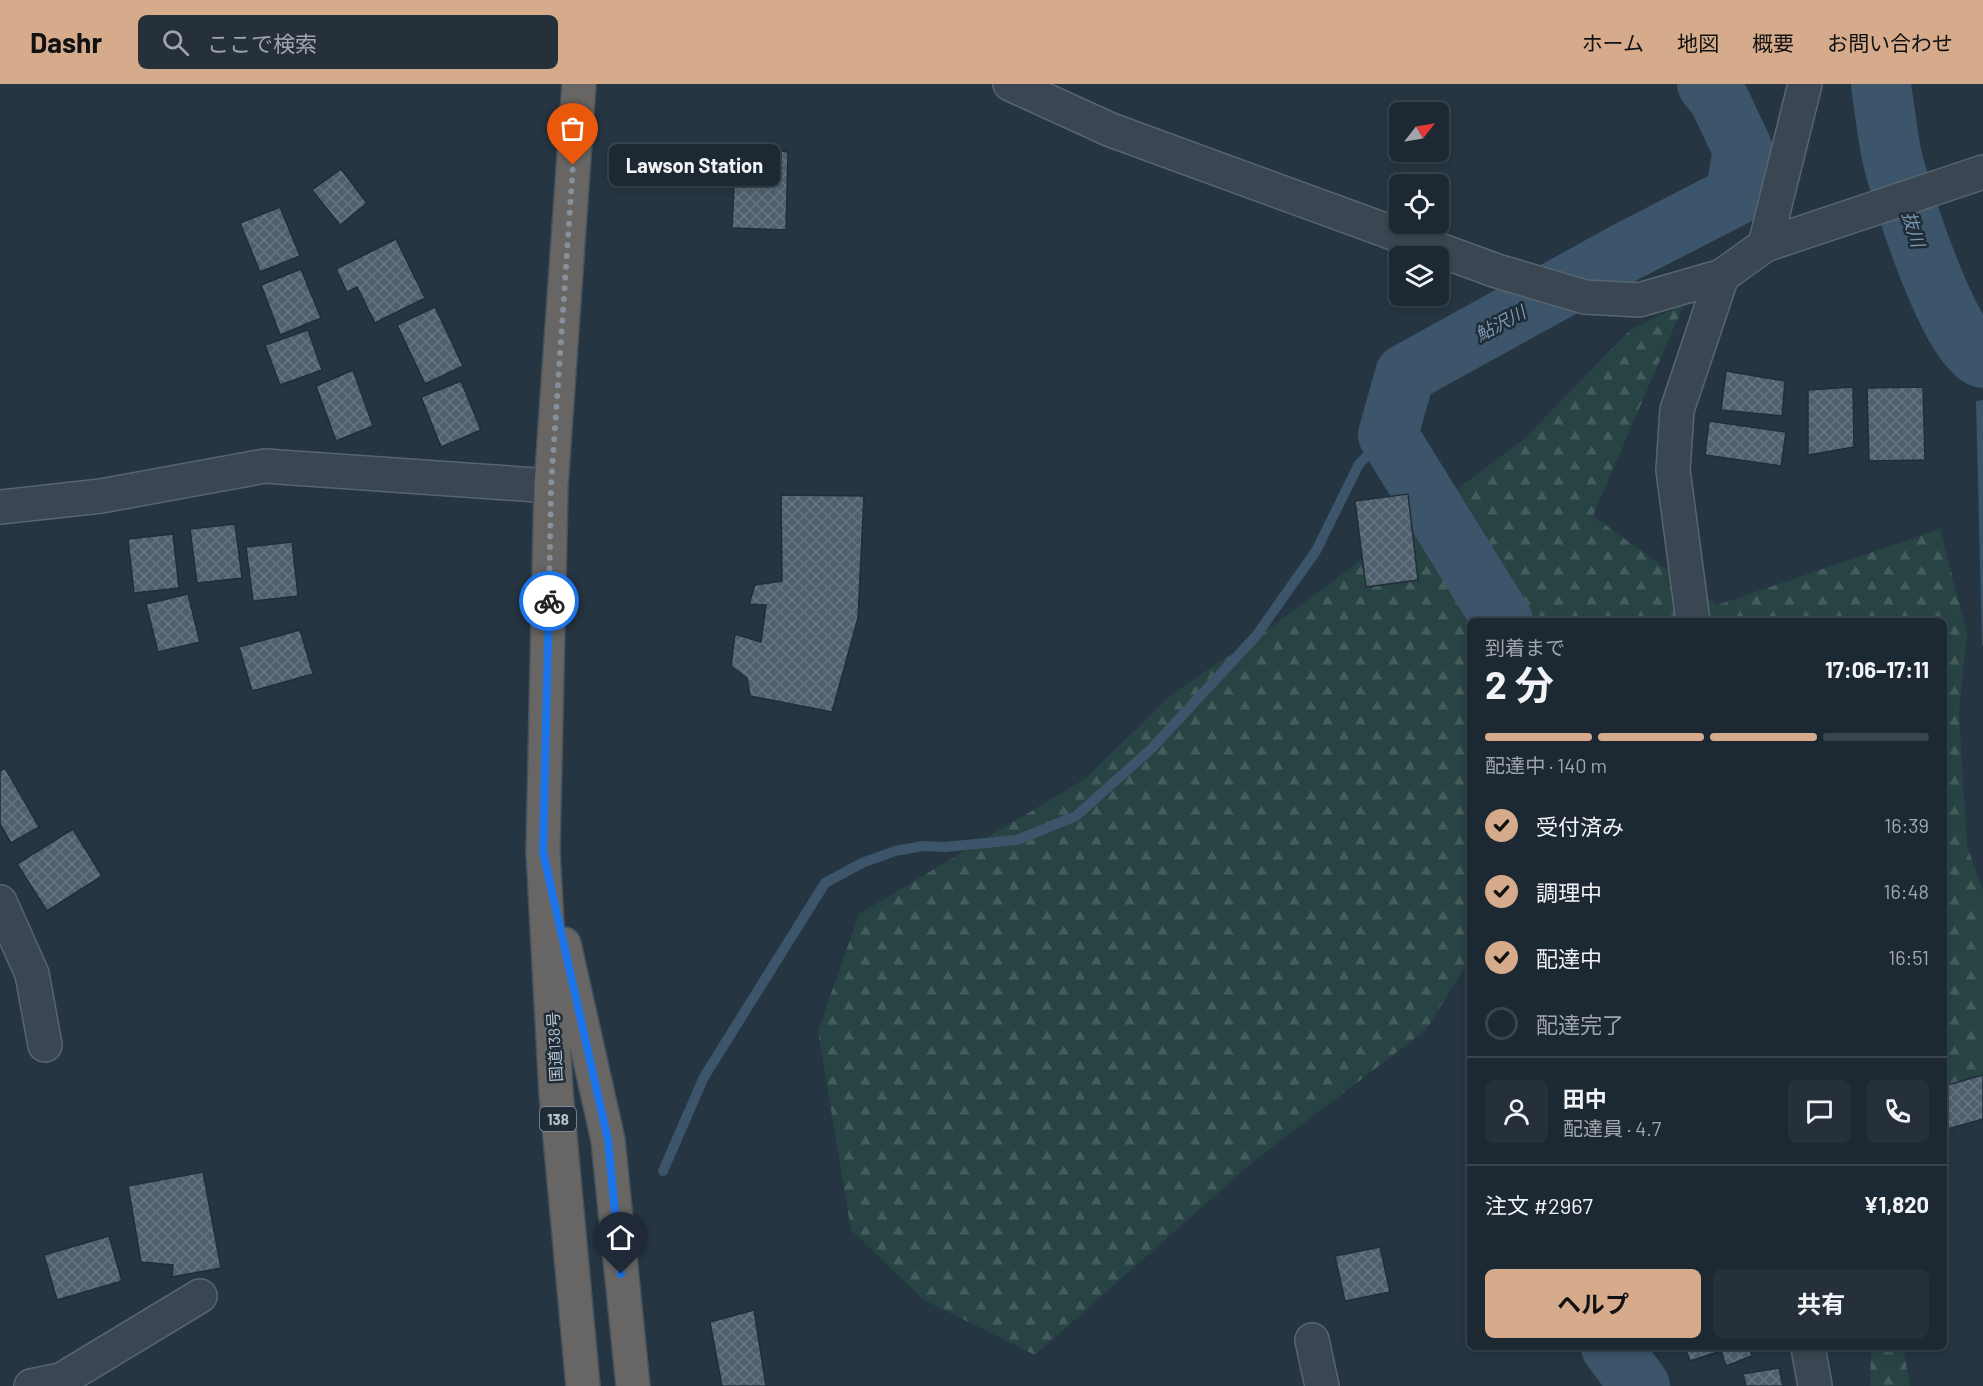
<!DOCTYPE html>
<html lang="ja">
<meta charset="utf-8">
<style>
:root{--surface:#1c2832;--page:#25303a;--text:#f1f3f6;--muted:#a0a6ac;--line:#3a444d;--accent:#d6ab8b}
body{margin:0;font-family:Barlow,"Noto Sans JP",sans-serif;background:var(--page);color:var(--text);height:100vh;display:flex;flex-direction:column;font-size:22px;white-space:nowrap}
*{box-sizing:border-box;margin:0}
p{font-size:20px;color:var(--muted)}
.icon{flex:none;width:33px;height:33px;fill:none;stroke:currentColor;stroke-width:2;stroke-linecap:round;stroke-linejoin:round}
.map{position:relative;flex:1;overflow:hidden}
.sheet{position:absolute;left:1467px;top:534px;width:480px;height:732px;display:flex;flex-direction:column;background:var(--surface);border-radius:9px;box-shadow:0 3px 9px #0003,0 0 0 2px var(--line)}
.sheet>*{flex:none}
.needle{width:39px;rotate:59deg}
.fabs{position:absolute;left:1389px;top:18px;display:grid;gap:12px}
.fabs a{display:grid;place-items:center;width:60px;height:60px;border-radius:9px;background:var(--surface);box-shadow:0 3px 9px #0003,0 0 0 2px var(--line);font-size:30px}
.pin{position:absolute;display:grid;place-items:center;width:51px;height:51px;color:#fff;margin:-62px -26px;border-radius:50% 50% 50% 0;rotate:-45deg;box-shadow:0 0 6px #0007}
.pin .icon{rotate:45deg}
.courier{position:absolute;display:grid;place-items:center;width:60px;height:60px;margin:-30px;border:4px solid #1a73e8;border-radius:50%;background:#fff;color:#222;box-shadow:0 2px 8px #0007}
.bubble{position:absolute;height:42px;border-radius:9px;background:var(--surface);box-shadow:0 3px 9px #0003,0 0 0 2px var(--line);font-size:20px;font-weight:700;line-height:42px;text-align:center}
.overview em{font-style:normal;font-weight:700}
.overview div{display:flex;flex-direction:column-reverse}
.overview{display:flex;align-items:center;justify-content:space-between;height:102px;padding:0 18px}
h1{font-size:39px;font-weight:700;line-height:45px}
.bar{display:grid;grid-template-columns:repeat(4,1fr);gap:9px 6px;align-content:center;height:72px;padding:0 18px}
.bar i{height:8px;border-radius:4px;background:var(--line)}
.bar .selected{background:var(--accent)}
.bar p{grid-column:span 4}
.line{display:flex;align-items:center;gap:15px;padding:0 18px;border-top:2px solid var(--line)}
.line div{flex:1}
.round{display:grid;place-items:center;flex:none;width:63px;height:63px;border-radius:9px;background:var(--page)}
ol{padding:0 18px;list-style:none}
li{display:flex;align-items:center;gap:18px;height:66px}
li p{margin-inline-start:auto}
li .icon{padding:6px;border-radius:50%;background:var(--accent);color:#111;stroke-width:4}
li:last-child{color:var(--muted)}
li i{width:33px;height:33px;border:3px solid var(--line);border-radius:50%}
.action{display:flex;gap:12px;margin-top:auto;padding:12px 18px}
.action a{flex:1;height:69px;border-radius:9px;background:var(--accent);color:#111;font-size:24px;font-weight:700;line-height:69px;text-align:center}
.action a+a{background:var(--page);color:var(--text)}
header{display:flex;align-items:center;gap:36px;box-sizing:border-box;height:84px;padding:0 30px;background:var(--accent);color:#111}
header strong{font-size:28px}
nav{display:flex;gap:33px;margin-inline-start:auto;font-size:21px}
.search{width:420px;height:54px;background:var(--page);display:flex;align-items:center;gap:15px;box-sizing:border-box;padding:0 21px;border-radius:9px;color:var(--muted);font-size:22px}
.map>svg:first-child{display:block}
.forest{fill:url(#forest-firs)}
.water{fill:#3c556a}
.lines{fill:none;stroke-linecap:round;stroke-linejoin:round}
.stream{stroke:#3c556a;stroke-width:10}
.river{stroke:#3c556a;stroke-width:60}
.building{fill:url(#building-cross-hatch);stroke:#212e39;stroke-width:1.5}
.minor-casing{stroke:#58656f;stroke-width:36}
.trunk-casing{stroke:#45525c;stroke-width:36}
.minor{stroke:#3a4752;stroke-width:33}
.trunk{stroke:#686664;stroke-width:33}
.done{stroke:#84919c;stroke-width:6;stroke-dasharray:0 10.8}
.route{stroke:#1a73e8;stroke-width:8}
.labels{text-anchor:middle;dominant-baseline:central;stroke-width:5;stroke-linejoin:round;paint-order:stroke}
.shield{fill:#1f2c37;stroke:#89959f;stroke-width:1.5}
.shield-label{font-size:15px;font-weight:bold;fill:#b7c2cc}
.street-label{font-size:16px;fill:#b7c2cc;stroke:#1f2c37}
.water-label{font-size:18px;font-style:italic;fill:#7896ae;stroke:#1f2c37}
</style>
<header>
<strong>Dashr</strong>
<div class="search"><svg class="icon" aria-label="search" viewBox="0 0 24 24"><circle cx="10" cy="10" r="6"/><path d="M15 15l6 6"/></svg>ここで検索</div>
<nav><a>ホーム</a><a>地図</a><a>概要</a><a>お問い合わせ</a></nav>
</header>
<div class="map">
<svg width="1983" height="1302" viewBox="0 0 1983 1302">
<defs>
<pattern id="forest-firs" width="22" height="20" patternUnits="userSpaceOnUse" patternTransform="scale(1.5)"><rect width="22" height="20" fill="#284343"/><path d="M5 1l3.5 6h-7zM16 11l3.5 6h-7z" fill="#455c5d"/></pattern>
<pattern id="building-cross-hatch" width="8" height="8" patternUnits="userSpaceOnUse" patternTransform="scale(1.5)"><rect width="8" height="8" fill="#4f606d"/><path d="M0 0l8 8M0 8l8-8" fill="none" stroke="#667581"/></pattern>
</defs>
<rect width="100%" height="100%" fill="#263542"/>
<g class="forest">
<polygon points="1684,220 1593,432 1717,521 1940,445 1967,549 1959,629 1967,762 1983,807 1983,999 1944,1004 1944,537 1470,537 1470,874 1426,946 1254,1077 1035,1271 924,1216 851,1146 818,947 859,830 1085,695 1171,611 1274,541 1523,356 1630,246"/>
<polygon points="1871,1263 1903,1263 1910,1302 1870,1302"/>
</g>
<polygon class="water" points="1983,316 1983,561 1982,561 1976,317"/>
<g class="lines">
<polyline class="stream" points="663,1087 704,993 825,799 862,779 895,767 923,762 945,763 1017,756 1076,732 1151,665 1256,552 1316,467 1359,380 1388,351"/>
<g class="river">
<path d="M 1881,0 C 1884,23 1887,46 1891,68 C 1899,105 1949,263 1983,274"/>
<polyline points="1503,537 1388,351 1405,290 1628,167 1735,112 1743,66 1719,15 1707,0"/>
<polyline points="1611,1263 1640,1302"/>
</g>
</g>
<g class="building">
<polygon points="736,61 788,68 786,146 732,144"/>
<polygon points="341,85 367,119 340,141 312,106"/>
<polygon points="280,123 300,172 260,188 240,139"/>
<polygon points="396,155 425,214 375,239 357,203 347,208 336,185"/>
<polygon points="301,185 321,234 280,251 261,201"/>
<polygon points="435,223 463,282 425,300 397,241"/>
<polygon points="308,246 322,286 280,301 265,261"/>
<polygon points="353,286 373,342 336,357 316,302"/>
<polygon points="1726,287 1785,297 1782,332 1721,326"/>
<polygon points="461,297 481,346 441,363 421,313"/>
<polygon points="1853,303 1854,363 1808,371 1808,306"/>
<polygon points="1923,303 1925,376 1869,377 1867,304"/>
<polygon points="1709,337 1786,348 1781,382 1705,371"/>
<polygon points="1408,410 1418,496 1366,503 1355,417"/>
<polygon points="781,411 864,412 858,534 832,628 750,612 747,594 731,582 735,550 761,558 766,521 749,520 755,501 782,497"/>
<polygon points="235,440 242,494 197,499 190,445"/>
<polygon points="173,450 179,504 134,509 128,455"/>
<polygon points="292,458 298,512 253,517 246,463"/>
<polygon points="188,510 200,558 158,568 146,520"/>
<polygon points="300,546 313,590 252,607 239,563"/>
<polygon points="5,684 39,743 11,759 0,740 0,687"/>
<polygon points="73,745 102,792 47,827 17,780"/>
<polygon points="1983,991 1983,1035 1944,1046 1944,1002"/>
<polygon points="203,1088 221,1184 172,1193 173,1181 141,1178 128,1102"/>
<polygon points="109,1152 122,1197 57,1216 44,1171"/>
<polygon points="1380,1163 1390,1208 1345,1217 1335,1172"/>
<polygon points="754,1226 766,1302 722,1302 710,1238"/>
<polygon points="1685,1263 1749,1263 1752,1272 1726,1282 1721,1267 1690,1277"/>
<polygon points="1779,1284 1783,1302 1746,1302 1743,1290"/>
</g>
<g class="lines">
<g class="minor-casing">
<g id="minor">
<polyline points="1010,0 1111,46 1497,187 1585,213 1639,216 1722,192 1765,161 1983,88"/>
<polyline points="1765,161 1805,0"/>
<polyline points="0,423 101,412 265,382 551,402"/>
<polyline points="1693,537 1673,386 1677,326 1722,192"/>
<polyline points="0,818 32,890 45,961"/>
<polyline points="1312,1256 1322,1302"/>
<polyline points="1808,1263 1815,1302"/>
<polyline points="31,1302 61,1296 200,1212"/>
</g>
</g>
<g class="trunk-casing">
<g id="trunk">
<polyline points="579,0 551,402 543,767 556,1009 583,1302"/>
<polyline points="564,860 608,1056 633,1302"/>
</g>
</g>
<use href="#minor" class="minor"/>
<use href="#trunk" class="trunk"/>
</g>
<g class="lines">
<polyline class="done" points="549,517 551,402 573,81"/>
<polyline class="route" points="549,517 543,768 608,1056 621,1190"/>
</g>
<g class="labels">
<rect class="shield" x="540" y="1023" width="36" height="24" rx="4.5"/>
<g class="shield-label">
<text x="558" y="1035">138</text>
</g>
<g class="street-label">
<text transform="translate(554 963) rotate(-93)">国道138号</text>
</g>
<g class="water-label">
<text transform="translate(1914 145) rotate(73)">抜川</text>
<text transform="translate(1500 239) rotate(-28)">鮎沢川</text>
</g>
</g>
</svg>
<div class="fabs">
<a><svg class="needle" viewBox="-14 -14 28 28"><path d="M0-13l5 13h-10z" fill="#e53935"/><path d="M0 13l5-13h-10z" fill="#a0a6ac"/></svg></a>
<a><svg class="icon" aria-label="locate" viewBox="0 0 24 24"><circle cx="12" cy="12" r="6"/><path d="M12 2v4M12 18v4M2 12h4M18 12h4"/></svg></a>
<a><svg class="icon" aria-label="layers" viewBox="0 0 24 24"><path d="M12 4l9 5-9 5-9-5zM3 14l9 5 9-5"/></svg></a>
</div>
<div class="pin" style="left:573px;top:81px;background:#ea580c"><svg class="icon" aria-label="bag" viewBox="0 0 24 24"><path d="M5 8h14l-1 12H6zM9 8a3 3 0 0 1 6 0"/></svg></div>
<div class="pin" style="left:621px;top:1190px;background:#1f2937"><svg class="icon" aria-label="home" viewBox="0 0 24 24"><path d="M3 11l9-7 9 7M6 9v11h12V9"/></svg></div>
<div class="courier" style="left:549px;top:517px"><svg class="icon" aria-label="bike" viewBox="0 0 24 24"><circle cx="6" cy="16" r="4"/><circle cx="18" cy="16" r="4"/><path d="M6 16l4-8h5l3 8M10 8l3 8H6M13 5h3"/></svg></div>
<div class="bubble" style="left:609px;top:60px;width:171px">Lawson Station</div>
<section class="sheet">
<div class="overview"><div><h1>2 分</h1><p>到着まで</p></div><em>17:06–17:11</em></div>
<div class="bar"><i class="selected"></i><i class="selected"></i><i class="selected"></i><i></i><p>配達中 · 140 m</p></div>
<ol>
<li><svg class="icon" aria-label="check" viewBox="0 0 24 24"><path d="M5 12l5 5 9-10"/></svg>受付済み<p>16:39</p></li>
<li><svg class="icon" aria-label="check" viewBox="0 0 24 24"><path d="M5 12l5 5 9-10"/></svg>調理中<p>16:48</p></li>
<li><svg class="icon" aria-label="check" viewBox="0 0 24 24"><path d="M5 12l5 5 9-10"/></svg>配達中<p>16:51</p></li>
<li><i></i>配達完了</li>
</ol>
<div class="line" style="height:108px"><a class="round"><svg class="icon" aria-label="person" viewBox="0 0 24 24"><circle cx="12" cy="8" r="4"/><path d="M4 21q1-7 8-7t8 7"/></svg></a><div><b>田中</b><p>配達員 · 4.7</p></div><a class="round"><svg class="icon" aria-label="chat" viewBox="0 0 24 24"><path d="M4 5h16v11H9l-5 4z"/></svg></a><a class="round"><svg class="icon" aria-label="phone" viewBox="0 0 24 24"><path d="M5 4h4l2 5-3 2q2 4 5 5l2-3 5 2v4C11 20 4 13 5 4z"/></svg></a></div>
<div class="line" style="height:78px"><div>注文 #2967</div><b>¥1,820</b></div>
<div class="action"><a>ヘルプ</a><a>共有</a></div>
</section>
</div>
